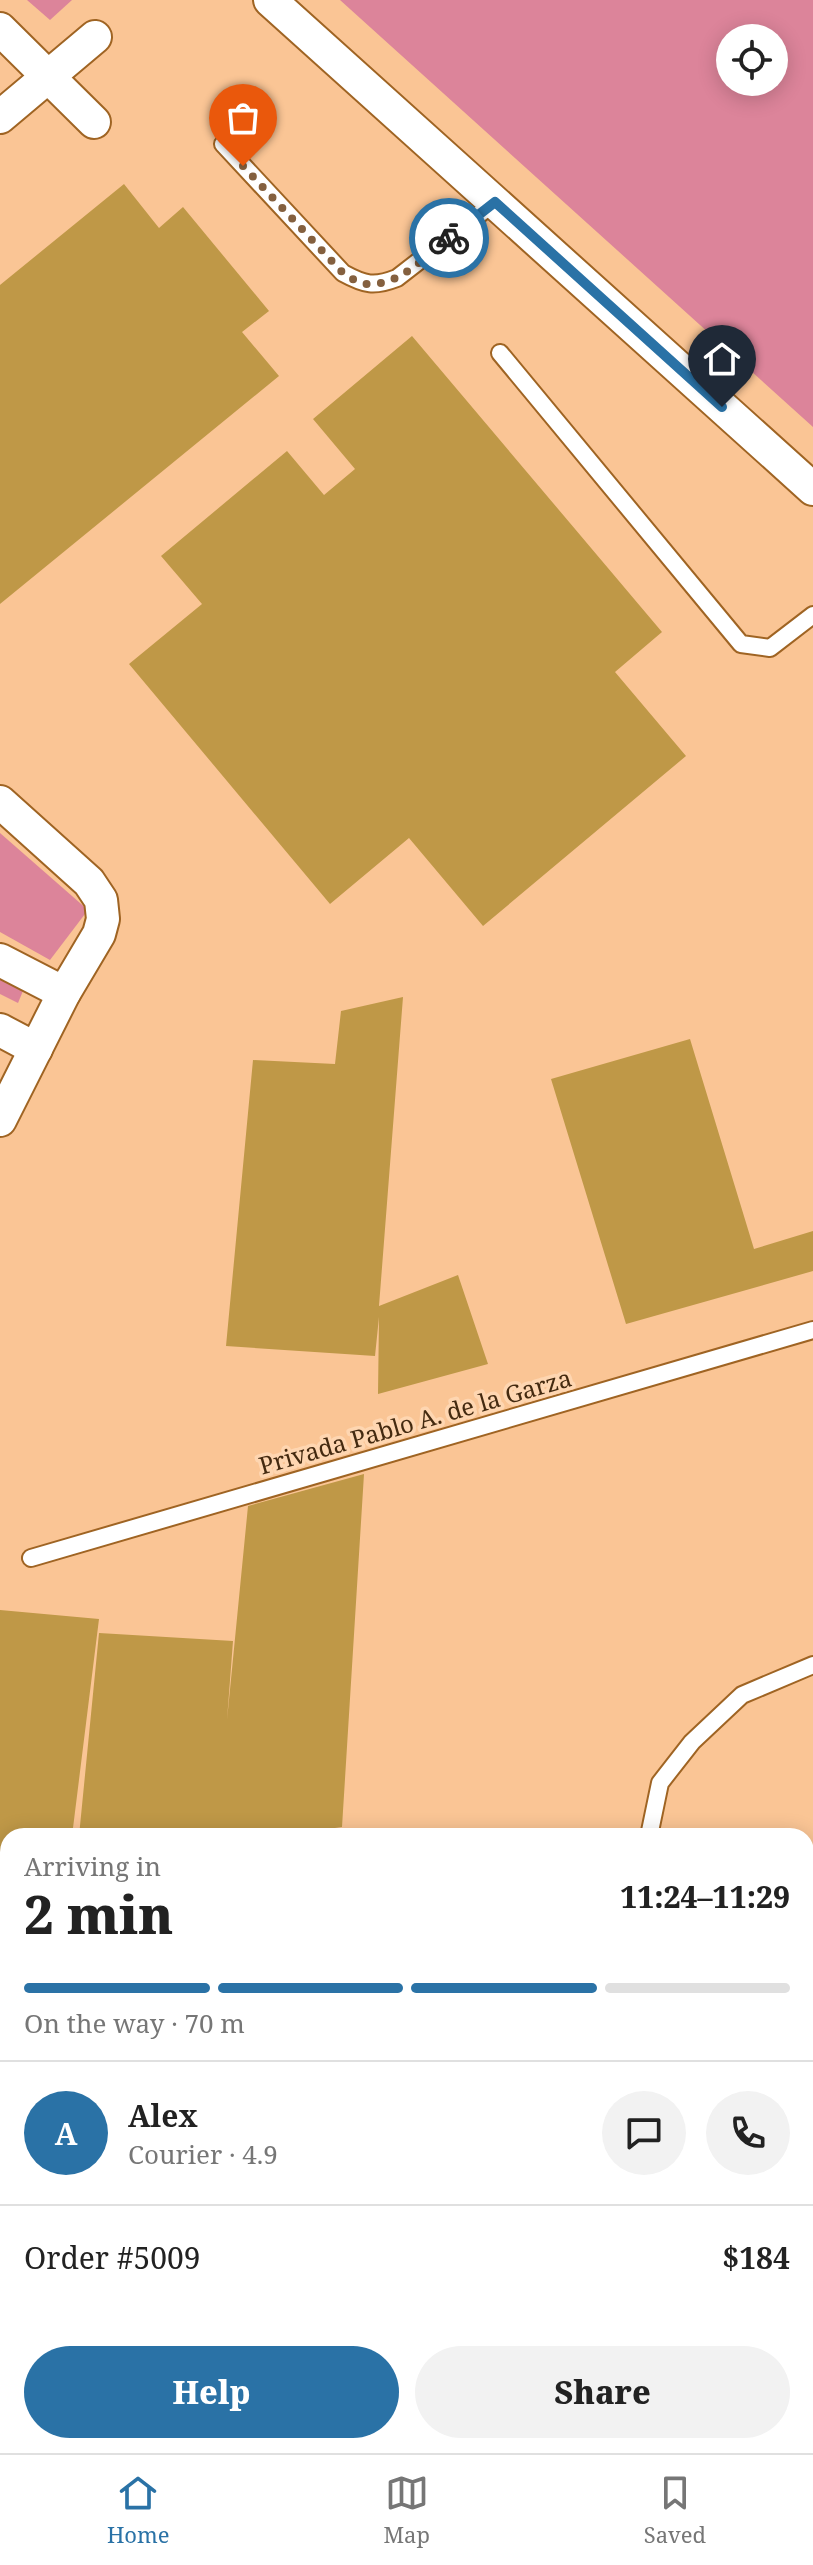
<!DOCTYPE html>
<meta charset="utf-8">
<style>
:root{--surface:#fff;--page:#f2f2f2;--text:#222;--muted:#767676;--line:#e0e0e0;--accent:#2a72a6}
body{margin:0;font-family:"Noto Serif",serif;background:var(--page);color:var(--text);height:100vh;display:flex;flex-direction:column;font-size:30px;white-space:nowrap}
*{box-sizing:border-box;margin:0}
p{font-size:26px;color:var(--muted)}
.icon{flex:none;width:44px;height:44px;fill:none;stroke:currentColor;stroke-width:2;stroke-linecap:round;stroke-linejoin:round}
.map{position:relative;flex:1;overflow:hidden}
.side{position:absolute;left:0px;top:1828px;width:814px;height:626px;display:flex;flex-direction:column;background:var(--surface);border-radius:24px 24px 0 0;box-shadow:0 4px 20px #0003}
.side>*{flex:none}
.fabs{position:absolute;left:716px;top:24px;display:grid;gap:16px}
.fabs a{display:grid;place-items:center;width:72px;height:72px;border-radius:50%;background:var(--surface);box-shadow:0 4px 20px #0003;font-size:40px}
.pin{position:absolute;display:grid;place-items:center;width:68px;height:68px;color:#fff;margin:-82px -34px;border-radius:50% 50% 50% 0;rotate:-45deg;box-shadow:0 0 8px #0007}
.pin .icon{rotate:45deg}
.courier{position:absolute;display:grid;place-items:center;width:80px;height:80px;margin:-40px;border:6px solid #2a72a6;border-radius:50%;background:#fff;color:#222;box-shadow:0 2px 10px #0007}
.head em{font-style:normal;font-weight:800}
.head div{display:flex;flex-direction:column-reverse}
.head{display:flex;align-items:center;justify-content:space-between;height:136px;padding:0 24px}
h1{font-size:52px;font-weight:800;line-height:60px}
.bar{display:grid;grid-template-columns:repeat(4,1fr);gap:12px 8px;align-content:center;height:96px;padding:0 24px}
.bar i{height:10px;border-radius:6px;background:var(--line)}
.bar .current{background:var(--accent)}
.bar p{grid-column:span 4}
.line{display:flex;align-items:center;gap:20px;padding:0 24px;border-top:2px solid var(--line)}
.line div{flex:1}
.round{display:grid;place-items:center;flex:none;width:84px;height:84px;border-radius:42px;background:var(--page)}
.button{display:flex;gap:16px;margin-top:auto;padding:16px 24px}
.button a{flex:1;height:92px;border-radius:48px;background:var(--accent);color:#fff;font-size:32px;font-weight:800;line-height:92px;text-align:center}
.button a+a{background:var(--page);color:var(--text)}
.menu{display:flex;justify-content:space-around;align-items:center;height:112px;border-top:2px solid var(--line);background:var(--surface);font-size:22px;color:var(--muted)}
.menu a{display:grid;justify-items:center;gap:4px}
.menu .current{color:var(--accent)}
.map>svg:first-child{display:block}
.green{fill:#dc849a;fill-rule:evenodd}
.building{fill:#bf9847}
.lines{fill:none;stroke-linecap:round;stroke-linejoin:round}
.service-casing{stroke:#9f6423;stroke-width:20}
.minor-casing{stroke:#9f6423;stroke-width:36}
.service{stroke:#fff;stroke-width:16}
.minor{stroke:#fff;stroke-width:32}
.done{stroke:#84603f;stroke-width:8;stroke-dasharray:0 14.4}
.route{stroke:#2a72a6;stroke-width:10}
.labels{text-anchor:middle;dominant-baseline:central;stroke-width:7;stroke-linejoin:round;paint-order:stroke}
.street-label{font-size:24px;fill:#442a10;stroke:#fed6b1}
</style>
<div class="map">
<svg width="813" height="2453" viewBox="0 0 813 2453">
<rect width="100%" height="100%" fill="#fac595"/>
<g class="green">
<polygon points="27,0 72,0 50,20"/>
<path d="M 340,0 L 813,0 L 813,427 ZM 774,38 L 774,82 L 730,82 L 730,38 Z"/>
<polygon points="0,833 88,910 50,960 0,932"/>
<polygon points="0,974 25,986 18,1003 0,994"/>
</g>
<g class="building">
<polygon points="124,184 159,228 183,207 269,311 242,332 279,376 0,604 0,285"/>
<polygon points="412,336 662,632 615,672 686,756 483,926 409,838 330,904 129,664 202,604 161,556 287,451 324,495 355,469 313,419"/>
<polygon points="403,997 379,1306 458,1275 488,1364 378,1394 379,1317 375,1356 226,1346 253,1060 335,1064 341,1011"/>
<polygon points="690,1039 754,1249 813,1231 813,1271 626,1324 551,1079"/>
<polygon points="364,1474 342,1827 279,1836 79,1836 99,1633 233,1641 227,1720 248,1506"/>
<polygon points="0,1610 99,1619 72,1836 8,1836 8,1865 0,1865"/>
<polygon points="8,1972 8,2446 376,2446 377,2453 0,2453 0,1973"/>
</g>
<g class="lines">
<g class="service-casing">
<g id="service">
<path d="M 223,144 L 343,273 C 365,285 374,287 397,278 L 495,202"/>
<polyline points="500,353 741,644 770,648 813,615"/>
<polyline points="31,1558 813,1330"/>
<polyline points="649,1836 660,1783 692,1742 742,1695 813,1665"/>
<polyline points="0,1932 8,1931"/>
<polyline points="806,2035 813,2033"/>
<polyline points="554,2446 555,2453"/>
<polyline points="647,2453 647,2446"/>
</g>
</g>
<g class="minor-casing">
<g id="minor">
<polyline points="270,0 813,489"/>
<polyline points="0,29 94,122"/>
<polyline points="0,117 95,37"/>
<polyline points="0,802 89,882 101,900 103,919 99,934 64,993 0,1120"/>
<polyline points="0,960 64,993"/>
<polyline points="0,1030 36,1049"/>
</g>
</g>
<use href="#service" class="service"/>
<use href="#minor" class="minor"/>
</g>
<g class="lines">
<path class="done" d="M 243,166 L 343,273 C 350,277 358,284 366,284 C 398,287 425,257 449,238"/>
<polyline class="route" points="449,238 495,202 722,407"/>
</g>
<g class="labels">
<g class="street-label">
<text transform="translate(415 1421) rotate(-16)">Privada Pablo A. de la Garza</text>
</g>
</g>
</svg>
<div class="fabs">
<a><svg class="icon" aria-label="locate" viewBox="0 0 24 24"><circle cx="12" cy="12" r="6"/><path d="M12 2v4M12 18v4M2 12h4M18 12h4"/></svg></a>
</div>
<div class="pin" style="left:243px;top:166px;background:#ea580c"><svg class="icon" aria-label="bag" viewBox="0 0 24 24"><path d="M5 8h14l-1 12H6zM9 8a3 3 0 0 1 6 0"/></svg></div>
<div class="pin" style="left:722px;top:407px;background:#1f2937"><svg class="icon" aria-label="home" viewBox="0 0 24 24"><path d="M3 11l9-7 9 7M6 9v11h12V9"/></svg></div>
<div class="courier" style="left:449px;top:238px"><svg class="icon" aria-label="bike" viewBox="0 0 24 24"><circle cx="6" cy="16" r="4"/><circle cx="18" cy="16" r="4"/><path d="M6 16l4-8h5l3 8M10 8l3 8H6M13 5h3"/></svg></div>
<section class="side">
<div class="head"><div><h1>2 min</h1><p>Arriving in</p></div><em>11:24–11:29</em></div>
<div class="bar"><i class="current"></i><i class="current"></i><i class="current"></i><i></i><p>On the way · 70 m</p></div>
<div class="line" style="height:144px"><b class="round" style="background:var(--accent);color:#fff">A</b><div><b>Alex</b><p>Courier · 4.9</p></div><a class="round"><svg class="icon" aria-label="chat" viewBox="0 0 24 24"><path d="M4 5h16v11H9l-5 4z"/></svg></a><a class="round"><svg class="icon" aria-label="phone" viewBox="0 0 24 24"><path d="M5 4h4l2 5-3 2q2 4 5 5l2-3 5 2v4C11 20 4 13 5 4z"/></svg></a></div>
<div class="line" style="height:104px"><div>Order #5009</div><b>$184</b></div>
<div class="button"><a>Help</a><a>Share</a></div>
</section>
</div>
<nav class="menu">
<a class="current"><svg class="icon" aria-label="home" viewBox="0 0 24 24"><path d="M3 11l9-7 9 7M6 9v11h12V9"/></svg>Home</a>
<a><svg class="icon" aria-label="map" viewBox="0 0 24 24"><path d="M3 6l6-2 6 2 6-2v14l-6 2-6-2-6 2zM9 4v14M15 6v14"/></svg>Map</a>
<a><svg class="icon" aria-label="saved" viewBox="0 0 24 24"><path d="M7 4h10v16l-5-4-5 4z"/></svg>Saved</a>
</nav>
